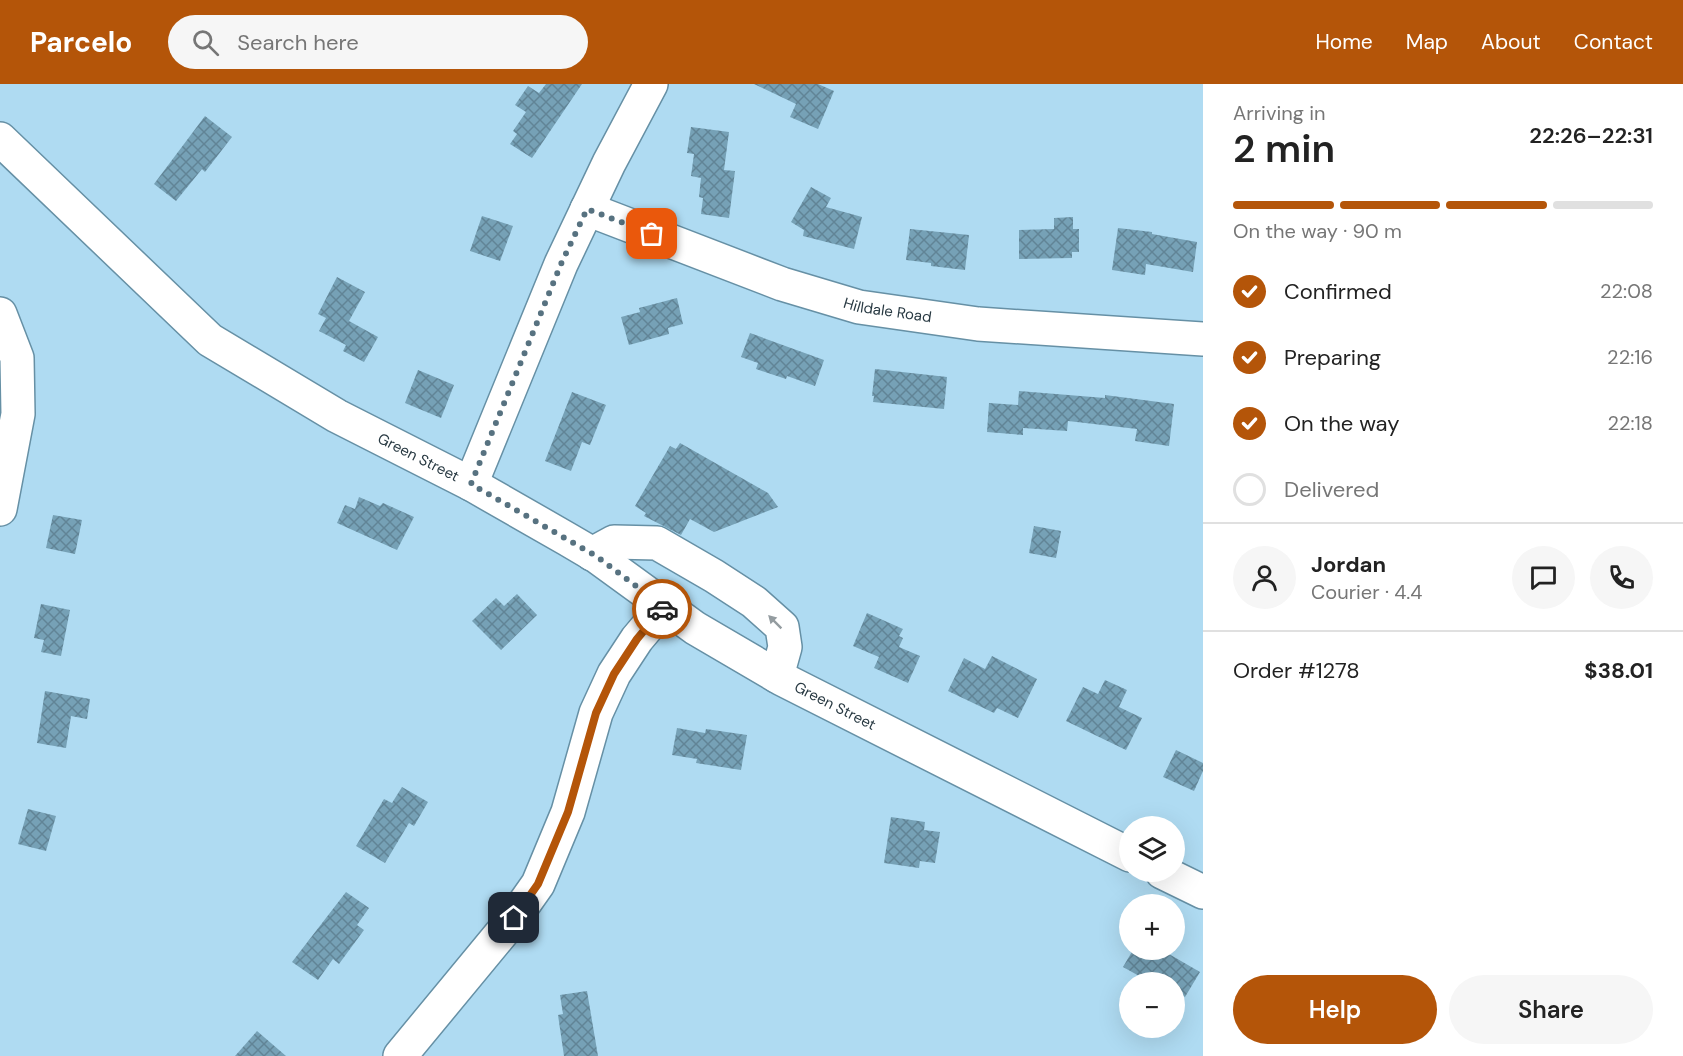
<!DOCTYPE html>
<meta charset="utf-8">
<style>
:root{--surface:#fff;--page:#f6f6f6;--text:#222;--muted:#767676;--line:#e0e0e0;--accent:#b45509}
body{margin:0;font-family:"DM Sans",sans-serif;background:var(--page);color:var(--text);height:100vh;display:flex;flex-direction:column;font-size:22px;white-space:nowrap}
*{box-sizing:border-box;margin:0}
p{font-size:20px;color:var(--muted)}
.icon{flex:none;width:33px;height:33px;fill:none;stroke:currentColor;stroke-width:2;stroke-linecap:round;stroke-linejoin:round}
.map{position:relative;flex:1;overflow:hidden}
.panel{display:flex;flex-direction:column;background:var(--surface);width:480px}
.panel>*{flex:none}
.fabs{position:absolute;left:1119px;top:732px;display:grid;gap:12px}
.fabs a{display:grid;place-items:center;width:66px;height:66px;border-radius:50%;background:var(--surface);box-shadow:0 6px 24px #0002;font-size:30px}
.pin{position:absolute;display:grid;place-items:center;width:51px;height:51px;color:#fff;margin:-26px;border-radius:12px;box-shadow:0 3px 9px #0006}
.courier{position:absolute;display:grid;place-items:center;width:60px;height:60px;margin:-30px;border:4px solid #b45509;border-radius:50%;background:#fff;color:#222;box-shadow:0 2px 8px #0007}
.summary em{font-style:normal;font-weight:600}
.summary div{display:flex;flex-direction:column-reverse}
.summary{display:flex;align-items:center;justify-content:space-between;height:102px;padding:0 30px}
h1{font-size:39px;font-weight:600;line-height:45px}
.bar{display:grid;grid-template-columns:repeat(4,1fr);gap:9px 6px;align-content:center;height:72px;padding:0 30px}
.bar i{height:8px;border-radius:4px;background:var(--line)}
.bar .on{background:var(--accent)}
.bar p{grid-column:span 4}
.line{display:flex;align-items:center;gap:15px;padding:0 30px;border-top:2px solid var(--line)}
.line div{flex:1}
.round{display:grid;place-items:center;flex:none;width:63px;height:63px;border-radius:32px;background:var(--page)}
ol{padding:0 30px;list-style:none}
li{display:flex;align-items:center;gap:18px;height:66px}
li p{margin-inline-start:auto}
li .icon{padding:6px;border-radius:50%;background:var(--accent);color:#fff;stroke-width:4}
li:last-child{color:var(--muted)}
li i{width:33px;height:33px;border:3px solid var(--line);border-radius:50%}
.primary-button{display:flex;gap:12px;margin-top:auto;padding:12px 30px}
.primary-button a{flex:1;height:69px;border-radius:36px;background:var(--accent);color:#fff;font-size:24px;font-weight:600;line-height:69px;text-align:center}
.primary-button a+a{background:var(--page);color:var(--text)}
header{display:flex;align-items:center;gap:36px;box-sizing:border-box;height:84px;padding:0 30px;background:var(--accent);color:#fff}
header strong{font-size:28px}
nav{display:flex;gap:33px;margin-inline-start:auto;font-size:21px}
.search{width:420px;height:54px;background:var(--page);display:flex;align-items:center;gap:15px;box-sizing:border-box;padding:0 21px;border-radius:33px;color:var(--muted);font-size:22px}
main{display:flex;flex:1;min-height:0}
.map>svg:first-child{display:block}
.building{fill:url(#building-cross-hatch)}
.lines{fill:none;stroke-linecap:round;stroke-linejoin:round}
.minor-casing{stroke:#6690a5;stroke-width:36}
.minor{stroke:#fff;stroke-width:33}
.oneway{fill:#949ca0}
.done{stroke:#577280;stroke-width:6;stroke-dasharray:0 10.8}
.route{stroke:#b45509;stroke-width:8}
.labels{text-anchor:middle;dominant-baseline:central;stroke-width:6;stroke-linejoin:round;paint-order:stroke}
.street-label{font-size:15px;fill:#283942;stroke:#eaf7fe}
</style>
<header>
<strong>Parcelo</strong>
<div class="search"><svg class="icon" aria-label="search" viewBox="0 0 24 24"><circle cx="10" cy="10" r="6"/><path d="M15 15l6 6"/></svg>Search here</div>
<nav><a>Home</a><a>Map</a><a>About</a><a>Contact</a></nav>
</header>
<main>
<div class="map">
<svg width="1203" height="972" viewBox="0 0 1203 972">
<defs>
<pattern id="building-cross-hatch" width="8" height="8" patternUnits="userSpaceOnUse" patternTransform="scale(1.5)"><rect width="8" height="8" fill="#76a1b6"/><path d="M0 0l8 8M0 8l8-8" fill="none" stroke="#618496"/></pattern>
</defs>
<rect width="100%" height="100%" fill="#afdbf2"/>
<g class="building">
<polygon points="546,0 582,0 532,74 510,60 517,50 513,47 526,28 515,21 528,2 539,9"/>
<polygon points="754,0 818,0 834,7 818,45 790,33 796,20"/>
<polygon points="205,32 232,53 205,88 202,85 176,117 154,100"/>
<polygon points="691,43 729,48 724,86 735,87 729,134 701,130 703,114 699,113 701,94 691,92 694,70 687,69"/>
<polygon points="811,103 831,114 826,123 862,133 854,165 803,152 804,146 791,138"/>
<polygon points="482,132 513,142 500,177 470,167"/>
<polygon points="1073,133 1073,145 1079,145 1079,168 1072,168 1072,174 1019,175 1019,146 1054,145 1054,134"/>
<polygon points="1118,144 1152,148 1152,150 1197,158 1193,188 1146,180 1145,191 1112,186"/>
<polygon points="910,145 969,151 965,186 931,182 931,179 906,176"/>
<polygon points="337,193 365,208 349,237 378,253 364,278 343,267 346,261 319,247 326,234 318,230"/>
<polygon points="677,214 683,240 668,244 669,250 629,261 621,233 640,228 639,224"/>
<polygon points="750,249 824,276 815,302 787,292 786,295 756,285 758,279 741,273"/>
<polygon points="875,285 947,293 944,325 873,318 874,312 872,312"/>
<polygon points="418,286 454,301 441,334 405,319"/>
<polygon points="1019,307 1105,314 1105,311 1174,320 1169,362 1135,357 1137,345 1068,337 1067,347 1023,344 1023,351 987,348 989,319 1018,321"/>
<polygon points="572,308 606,321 590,361 582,358 571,387 545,377"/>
<polygon points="680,359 768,409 778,423 714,448 690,435 681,451 644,432 646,429 635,422 670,362 676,365"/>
<polygon points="359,413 380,422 383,419 414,433 397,466 337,439 345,421 355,425"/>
<polygon points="53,431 82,436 75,470 46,464"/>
<polygon points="1034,442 1061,447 1056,474 1029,469"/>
<polygon points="517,510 537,531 501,566 472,537 496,514 504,522"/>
<polygon points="41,520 70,526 61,572 41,568 44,556 34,554"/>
<polygon points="867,529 903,545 899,552 903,554 899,563 920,572 908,599 874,584 879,573 853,562"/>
<polygon points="992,572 1037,595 1018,634 997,624 994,629 948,607 964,574 985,585"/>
<polygon points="1105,596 1127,606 1119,623 1142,634 1126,666 1066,637 1083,603 1098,610"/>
<polygon points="45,607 90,615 87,635 71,632 66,664 37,659"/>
<polygon points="677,644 705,649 706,645 747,651 741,686 696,679 697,675 672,671"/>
<polygon points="1176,666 1203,679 1203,687 1194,707 1163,693"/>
<polygon points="402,703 428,718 414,742 409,739 385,779 356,762 384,715 392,719"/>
<polygon points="28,725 56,732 46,767 18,760"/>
<polygon points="891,733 925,738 924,746 940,748 935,779 920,777 919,784 884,779"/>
<polygon points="346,808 369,824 357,841 364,846 339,880 333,875 318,896 292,878"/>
<polygon points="1133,866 1162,866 1200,888 1185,913 1174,906 1174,898 1150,898 1123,883"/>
<polygon points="587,907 598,972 564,972 558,931 563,930 560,911"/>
<polygon points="257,947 286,972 235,972"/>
</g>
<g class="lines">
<g class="minor-casing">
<g id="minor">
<path id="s1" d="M 0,55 L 210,256 L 337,332 L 471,400 L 567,455 L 596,472 L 695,544 L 782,595 L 1130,771"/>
<path id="s2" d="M 587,125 L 782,200 L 859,223 L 978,240 L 1203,255"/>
<polyline points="0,230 17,274 18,330 0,425"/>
<polyline points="471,400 561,180 609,79 651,0"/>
<polyline points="592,470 614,458 657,459 714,492 754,518 782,543 785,563 777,592"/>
<polyline points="1162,788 1203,808"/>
<polyline points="400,972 514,834 538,800 568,728 596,629 614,590 637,555 664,523"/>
</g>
</g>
<use href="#minor" class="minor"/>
</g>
<defs><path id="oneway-solid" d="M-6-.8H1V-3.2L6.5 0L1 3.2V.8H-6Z" transform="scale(1.5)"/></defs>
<use class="oneway" href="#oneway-solid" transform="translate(775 538) rotate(-135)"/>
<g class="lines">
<polyline class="done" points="652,150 587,125 561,180 471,400 596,472 664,523 662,525"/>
<polyline class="route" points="514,834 538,800 568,728 596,629 614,590 637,555 662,525"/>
</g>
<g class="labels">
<g class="street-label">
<text stroke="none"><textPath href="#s2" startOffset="318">Hilldale Road</textPath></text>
<text stroke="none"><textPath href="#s1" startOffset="530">Green Street</textPath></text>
<text stroke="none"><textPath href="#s1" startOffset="1016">Green Street</textPath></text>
</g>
</g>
</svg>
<div class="fabs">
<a><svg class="icon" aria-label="layers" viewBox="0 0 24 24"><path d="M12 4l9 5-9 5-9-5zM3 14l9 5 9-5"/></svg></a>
<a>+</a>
<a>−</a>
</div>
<div class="pin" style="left:652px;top:150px;background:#ea580c"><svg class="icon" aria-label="bag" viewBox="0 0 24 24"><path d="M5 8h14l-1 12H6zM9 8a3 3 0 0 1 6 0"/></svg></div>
<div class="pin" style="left:514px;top:834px;background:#1f2937"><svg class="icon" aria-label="home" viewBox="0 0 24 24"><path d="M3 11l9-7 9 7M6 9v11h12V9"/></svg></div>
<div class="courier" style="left:662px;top:525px"><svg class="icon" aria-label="car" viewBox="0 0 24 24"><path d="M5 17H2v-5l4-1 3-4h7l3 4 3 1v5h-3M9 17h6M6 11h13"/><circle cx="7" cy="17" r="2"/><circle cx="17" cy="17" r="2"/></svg></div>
</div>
<section class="panel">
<div class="summary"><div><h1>2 min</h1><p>Arriving in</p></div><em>22:26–22:31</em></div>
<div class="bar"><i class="on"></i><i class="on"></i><i class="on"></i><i></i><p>On the way · 90 m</p></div>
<ol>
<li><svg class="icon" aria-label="check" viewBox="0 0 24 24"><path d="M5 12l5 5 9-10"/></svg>Confirmed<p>22:08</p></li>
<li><svg class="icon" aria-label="check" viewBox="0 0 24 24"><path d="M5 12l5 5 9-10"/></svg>Preparing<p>22:16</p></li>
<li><svg class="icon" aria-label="check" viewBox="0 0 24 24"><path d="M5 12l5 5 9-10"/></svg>On the way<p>22:18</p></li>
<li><i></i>Delivered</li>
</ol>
<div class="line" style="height:108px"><a class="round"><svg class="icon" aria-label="person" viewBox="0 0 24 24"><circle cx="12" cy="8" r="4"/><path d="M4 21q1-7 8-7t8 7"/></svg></a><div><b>Jordan</b><p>Courier · 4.4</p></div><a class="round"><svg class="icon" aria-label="chat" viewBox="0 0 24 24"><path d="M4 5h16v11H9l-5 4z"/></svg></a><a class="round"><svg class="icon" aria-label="phone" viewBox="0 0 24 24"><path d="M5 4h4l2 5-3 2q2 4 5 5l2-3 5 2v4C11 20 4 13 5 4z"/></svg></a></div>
<div class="line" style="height:78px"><div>Order #1278</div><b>$38.01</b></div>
<div class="primary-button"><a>Help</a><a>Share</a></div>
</section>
</main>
